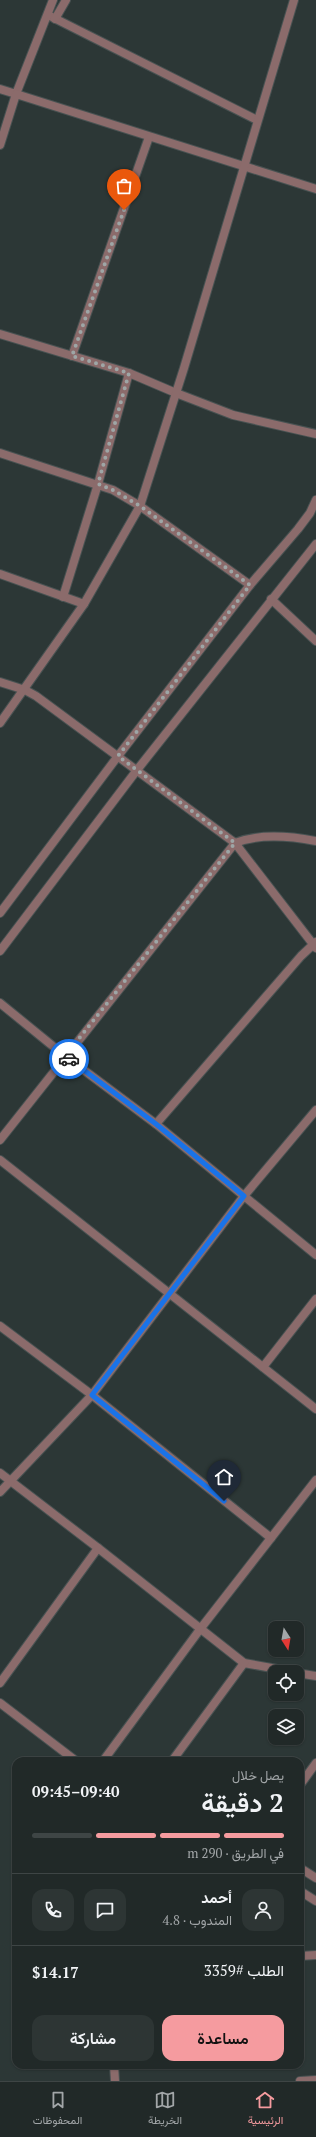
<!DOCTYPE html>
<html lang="ar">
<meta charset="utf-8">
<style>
:root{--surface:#212928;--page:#2d3534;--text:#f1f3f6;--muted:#a2a6a8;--line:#3e4545;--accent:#f59b9f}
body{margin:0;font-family:"PT Serif",Vazirmatn,serif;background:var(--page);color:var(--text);direction:rtl;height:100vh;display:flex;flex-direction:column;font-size:15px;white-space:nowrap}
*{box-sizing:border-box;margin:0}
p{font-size:13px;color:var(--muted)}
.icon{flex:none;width:22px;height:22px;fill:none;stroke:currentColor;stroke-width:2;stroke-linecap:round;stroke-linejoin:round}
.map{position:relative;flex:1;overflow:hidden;direction:ltr}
.side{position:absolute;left:12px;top:1757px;width:292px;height:312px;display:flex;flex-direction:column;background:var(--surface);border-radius:12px;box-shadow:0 1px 3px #0004,0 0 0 1px var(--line);direction:rtl}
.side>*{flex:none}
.needle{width:26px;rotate:169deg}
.fabs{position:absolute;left:268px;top:1621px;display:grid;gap:8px}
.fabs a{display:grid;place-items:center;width:36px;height:36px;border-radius:8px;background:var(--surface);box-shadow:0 1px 3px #0004,0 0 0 1px var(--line);font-size:20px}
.pin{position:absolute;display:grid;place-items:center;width:34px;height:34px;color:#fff;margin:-41px -17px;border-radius:50% 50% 50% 0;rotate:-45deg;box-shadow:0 0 4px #0007}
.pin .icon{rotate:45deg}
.courier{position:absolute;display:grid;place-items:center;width:40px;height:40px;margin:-20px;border:3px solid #1a73e8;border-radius:50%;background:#fff;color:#222;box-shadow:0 1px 5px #0007}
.head em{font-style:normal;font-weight:600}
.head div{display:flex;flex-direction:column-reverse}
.head{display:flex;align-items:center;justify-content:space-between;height:68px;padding:0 20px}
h1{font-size:26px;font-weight:600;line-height:30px}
.bar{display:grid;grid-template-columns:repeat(4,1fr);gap:6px 4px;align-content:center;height:48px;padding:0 20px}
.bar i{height:5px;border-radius:3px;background:var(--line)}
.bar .selected{background:var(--accent)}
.bar p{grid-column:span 4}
.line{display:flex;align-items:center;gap:10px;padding:0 20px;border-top:1px solid var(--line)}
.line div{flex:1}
.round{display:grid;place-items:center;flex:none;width:42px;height:42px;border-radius:12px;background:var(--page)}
.primary-button{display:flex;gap:8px;margin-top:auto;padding:8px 20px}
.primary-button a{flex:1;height:46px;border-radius:12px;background:var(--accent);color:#111;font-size:16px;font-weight:600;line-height:46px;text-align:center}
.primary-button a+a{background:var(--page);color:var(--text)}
.menu{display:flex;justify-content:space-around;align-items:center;height:56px;border-top:1px solid var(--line);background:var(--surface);font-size:11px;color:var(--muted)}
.menu a{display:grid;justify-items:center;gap:2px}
.menu .selected{color:var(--accent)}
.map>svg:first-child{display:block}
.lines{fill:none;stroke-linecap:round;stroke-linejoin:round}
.minor-casing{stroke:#485252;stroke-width:10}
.minor{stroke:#8b6b6b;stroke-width:8}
.done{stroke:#9ea6a6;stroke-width:4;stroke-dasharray:0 7.2}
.route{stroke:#1a73e8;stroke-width:5}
</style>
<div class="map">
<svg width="316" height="2081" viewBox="0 0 316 2081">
<rect width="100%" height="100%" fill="#2c3736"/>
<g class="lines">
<g class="minor-casing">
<g id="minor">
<polyline points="48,15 257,120"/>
<polyline points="55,19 66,0"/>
<polyline points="0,89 16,94 53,0"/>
<polyline points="0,145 16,94 316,189"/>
<polyline points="0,334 129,373 176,393 233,415 316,434"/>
<polyline points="72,356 149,137"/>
<polyline points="0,453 113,490 140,506 250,585"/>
<polyline points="0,574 84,604"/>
<polyline points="63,597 98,484 129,373"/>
<polyline points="271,599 316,641"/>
<polyline points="0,682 25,690 36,696 235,843 316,948"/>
<polyline points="0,723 84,604 140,506 184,368 294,0"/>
<polyline points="0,913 118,756 250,585 298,529 310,513 316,500"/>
<polyline points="0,951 137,770 316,544"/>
<polyline points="0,1003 65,1056 156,1124 316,1255"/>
<polyline points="156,1124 301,956 316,942"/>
<path d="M 0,1140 L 235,843 C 260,833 290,836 316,841"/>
<polyline points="0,1160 316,1409"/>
<polyline points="0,1326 92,1395 271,1538 201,1628 103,1761"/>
<polyline points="263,1367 316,1299"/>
<polyline points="0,1473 98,1548 0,1683"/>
<polyline points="0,1492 92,1395 244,1196 316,1110"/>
<polyline points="271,1538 316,1480"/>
<polyline points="98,1548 244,1663 294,1672"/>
<polyline points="297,1673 316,1676"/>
<polyline points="0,1703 76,1761"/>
<polyline points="172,1761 244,1663"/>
<polyline points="300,1785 316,1763"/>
<polyline points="300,1868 316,1878"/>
<polyline points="300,1891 316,1901"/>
<polyline points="300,1956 316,1955"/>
<polyline points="114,2065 115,2081"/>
<polyline points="300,2081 316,2080"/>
</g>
</g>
<use href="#minor" class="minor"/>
</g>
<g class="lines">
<polyline class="done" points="69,1059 65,1056 235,843 118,756 250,585 140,506 113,490 98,484 129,373 72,356 124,210"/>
<polyline class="route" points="69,1059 156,1124 244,1196 92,1395 224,1501"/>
</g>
</svg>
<div class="fabs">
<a><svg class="needle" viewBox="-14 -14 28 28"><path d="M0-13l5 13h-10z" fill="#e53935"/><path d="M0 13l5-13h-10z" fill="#a2a6a8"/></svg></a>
<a><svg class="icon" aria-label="locate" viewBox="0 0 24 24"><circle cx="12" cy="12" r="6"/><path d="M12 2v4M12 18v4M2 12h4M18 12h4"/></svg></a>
<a><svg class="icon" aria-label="layers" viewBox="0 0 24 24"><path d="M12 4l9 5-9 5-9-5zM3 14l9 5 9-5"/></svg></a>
</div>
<div class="pin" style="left:124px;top:210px;background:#ea580c"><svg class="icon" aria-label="bag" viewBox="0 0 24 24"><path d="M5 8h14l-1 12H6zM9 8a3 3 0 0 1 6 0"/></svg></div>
<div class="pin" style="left:224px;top:1501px;background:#1f2937"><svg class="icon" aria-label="home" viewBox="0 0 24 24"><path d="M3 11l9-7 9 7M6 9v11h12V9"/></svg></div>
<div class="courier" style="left:69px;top:1059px"><svg class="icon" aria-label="car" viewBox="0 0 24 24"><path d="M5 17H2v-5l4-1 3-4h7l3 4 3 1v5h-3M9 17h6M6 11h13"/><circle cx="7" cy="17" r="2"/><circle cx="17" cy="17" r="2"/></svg></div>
<section class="side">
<div class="head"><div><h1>2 دقيقة</h1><p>يصل خلال</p></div><em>09:40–09:45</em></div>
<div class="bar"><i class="selected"></i><i class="selected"></i><i class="selected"></i><i></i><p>في الطريق · 290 m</p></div>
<div class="line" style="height:72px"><a class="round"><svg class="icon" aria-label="person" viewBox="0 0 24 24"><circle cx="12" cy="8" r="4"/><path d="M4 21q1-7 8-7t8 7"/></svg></a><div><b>أحمد</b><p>المندوب · 4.8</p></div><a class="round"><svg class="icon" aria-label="chat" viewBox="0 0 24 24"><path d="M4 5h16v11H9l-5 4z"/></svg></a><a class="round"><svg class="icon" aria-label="phone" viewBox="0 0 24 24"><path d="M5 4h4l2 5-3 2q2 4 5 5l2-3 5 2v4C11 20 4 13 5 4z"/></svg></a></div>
<div class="line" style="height:52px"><div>الطلب #3359</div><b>$14.17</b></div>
<div class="primary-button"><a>مساعدة</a><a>مشاركة</a></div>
</section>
</div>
<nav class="menu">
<a class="selected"><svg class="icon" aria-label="home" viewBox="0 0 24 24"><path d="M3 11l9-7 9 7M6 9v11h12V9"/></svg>الرئيسية</a>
<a><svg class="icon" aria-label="map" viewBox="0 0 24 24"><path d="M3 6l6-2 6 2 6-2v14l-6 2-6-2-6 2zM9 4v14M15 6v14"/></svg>الخريطة</a>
<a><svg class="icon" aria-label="saved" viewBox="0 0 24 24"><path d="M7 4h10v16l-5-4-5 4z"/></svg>المحفوظات</a>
</nav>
